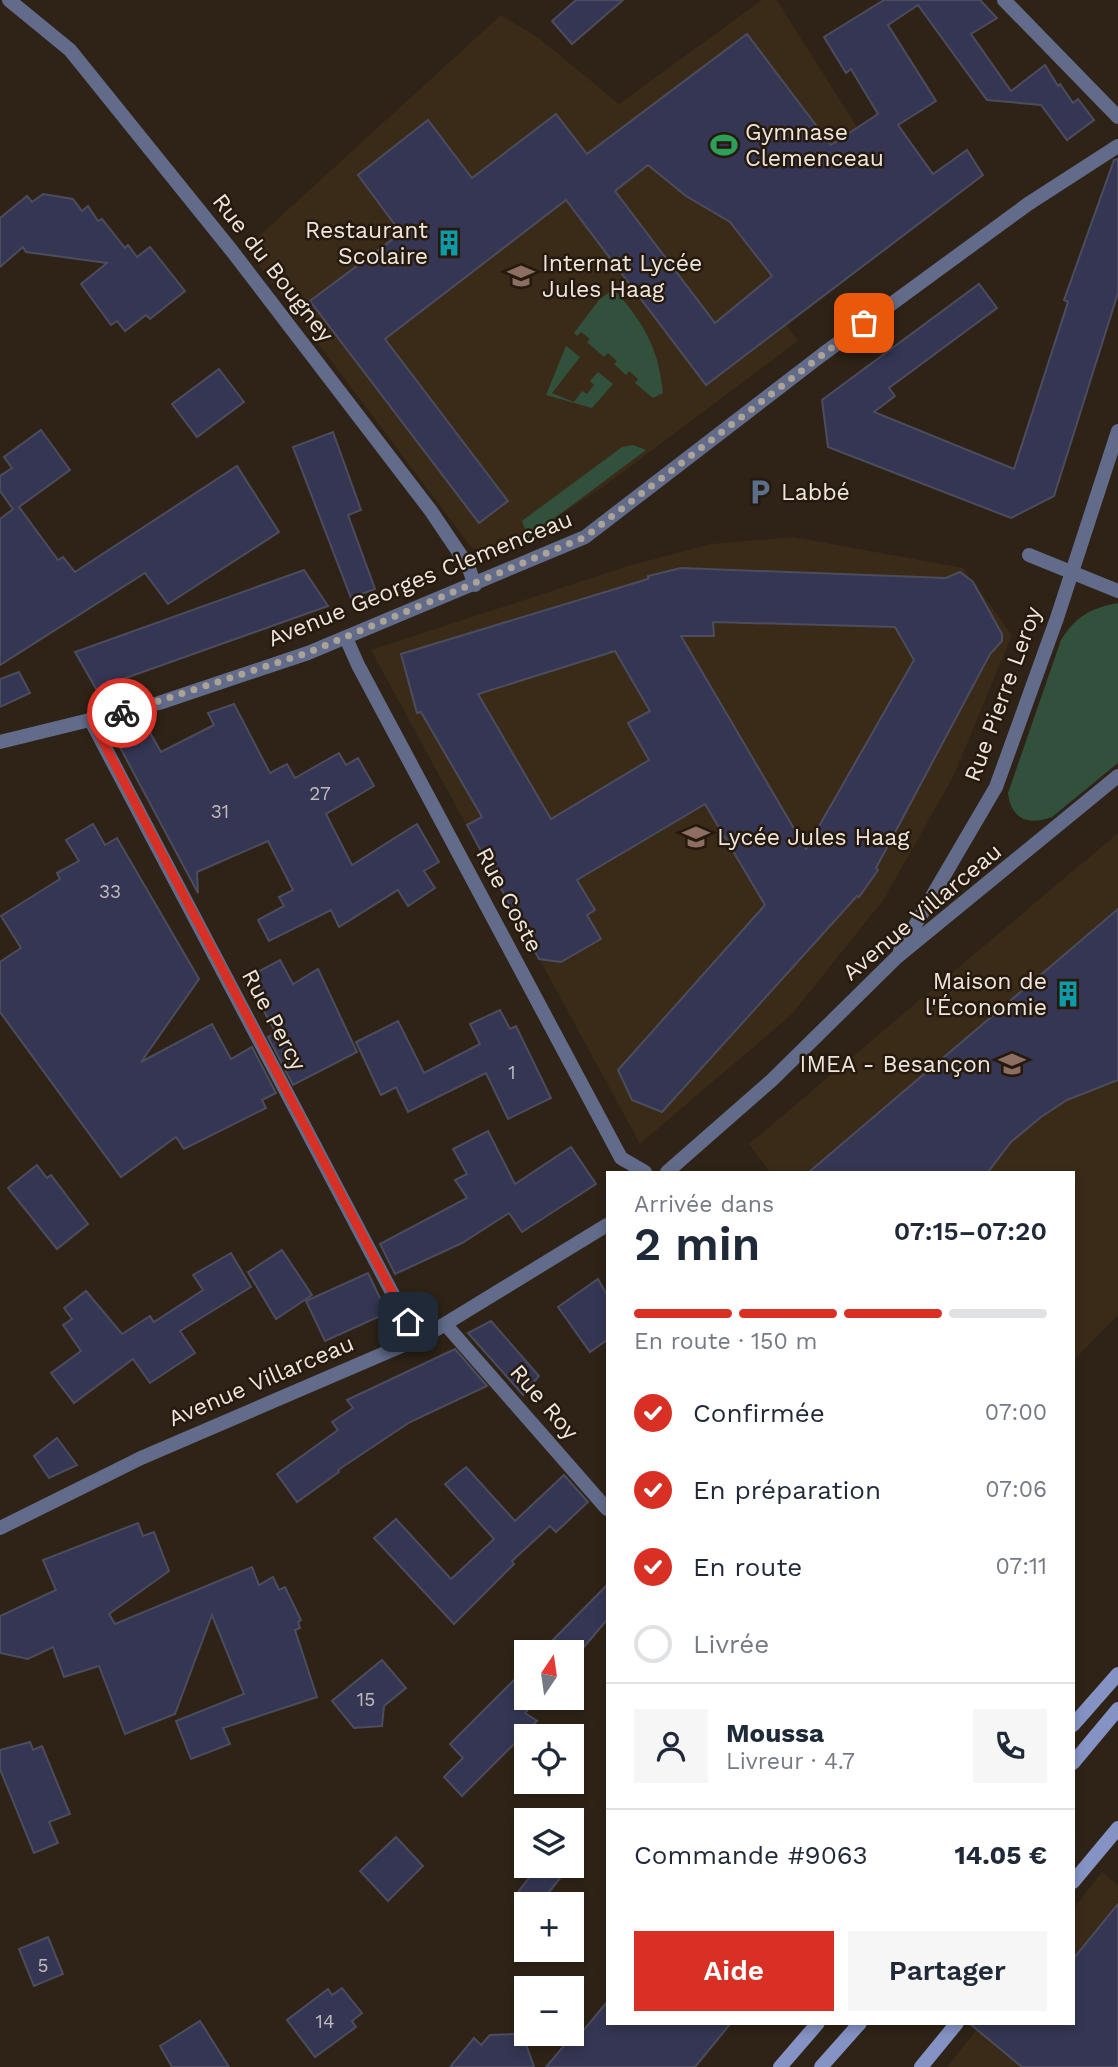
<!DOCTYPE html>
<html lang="fr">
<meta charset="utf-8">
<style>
:root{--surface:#fff;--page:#f6f6f7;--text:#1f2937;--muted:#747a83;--line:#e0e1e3;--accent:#d93025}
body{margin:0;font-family:"Work Sans",sans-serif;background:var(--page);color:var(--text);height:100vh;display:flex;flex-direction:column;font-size:26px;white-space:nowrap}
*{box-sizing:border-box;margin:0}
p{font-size:23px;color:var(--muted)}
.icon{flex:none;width:38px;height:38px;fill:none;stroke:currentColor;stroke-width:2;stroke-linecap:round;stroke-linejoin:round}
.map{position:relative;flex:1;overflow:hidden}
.side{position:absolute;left:606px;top:1171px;width:469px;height:854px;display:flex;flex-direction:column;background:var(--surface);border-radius:0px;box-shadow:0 4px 10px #0003}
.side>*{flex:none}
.needle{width:46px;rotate:13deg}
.tools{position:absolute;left:514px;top:1640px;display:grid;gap:14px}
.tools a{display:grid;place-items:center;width:70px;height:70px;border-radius:0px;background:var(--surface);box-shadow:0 4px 10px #0003;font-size:35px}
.pin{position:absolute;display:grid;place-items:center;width:60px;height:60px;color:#fff;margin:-30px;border-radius:14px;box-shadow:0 4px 10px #0006}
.courier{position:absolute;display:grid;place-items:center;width:70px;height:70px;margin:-35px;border:5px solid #d93025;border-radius:50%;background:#fff;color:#222;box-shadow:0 2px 9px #0007}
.overview em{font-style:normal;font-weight:600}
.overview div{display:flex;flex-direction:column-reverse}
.overview{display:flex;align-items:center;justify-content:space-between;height:119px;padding:0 28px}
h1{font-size:46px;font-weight:600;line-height:52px}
.bar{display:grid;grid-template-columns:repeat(4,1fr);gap:10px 7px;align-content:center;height:84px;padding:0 28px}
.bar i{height:9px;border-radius:5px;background:var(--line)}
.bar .selected{background:var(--accent)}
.bar p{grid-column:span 4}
.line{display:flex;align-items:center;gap:18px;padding:0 28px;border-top:2px solid var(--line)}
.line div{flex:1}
.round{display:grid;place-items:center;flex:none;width:74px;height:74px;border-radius:0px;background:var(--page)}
ol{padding:0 28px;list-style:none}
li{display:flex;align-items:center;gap:21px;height:77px}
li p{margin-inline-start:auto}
li .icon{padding:7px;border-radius:50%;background:var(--accent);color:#fff;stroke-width:4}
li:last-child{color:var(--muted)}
li i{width:38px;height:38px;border:4px solid var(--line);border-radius:50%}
.action{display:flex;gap:14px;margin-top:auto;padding:14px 28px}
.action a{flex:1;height:80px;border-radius:0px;background:var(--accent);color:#fff;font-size:28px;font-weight:600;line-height:80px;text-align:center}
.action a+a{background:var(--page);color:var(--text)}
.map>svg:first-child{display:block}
.built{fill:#3a2b18}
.green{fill:#31513d}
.building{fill:#353653;stroke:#4b4c5d;stroke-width:2;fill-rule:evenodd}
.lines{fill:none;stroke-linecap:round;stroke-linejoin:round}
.street{stroke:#626c8a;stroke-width:14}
.secondary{stroke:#8593c4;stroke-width:14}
.done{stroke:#aba298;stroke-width:7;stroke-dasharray:0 12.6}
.route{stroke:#d93025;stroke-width:9}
.labels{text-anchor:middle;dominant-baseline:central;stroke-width:5;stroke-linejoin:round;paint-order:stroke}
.number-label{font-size:19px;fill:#c0babb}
.poi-label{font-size:23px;fill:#eee6de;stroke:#251a0d;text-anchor:start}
.street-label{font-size:23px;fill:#eee6de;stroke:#251a0d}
</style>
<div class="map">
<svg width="1118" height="2067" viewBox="0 0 1118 2067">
<rect width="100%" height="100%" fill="#2e2316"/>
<g class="built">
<polygon points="762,0 777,0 873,153 761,291 798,341 603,487 499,554 472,548 246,248 501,15 540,39 619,104"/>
<polygon points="794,537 963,568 1012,635 954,775 884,899 792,1014 640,1144 371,650 628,566 711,544"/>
<polygon points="1118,833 1118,1315 1073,1361 1073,1172 770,1172 749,1144"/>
<polygon points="1102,1872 1118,1885 1118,2067 947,2067 982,2023 1073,2023 1073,1909"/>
</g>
<g class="green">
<path d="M 614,289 C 644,324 658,346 663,393 L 653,398 L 635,383 L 638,379 L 629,371 L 626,375 L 614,364 L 617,361 L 608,353 L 604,357 L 587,342 L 590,339 L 581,332 L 577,336 L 574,333 L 599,300 Z"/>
<polygon points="566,346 580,357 552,393 574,402 582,391 587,394 594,385 590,381 598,372 613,384 592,408 546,395"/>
<polygon points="633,445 646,450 528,538 522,521 622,447"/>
<path d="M 1118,603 L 1118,763 L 1052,817 C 1028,826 1011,819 1008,793 L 1061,640 C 1076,616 1091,608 1118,603 Z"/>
</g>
<g class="building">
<polygon points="576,0 623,0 572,44 552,21"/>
<path d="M 884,0 L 980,0 L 997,18 L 971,34 L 1011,91 L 1045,65 L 1058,86 L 1060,84 L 1073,103 L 1078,99 L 1094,120 L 1067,140 L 1041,105 L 987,100 L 918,5 L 888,25 L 936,101 L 898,125 L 933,174 L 967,150 L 983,175 L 706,385 L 566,200 L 385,339 L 508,501 L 479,523 L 310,301 L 401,233 L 358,175 L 428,120 L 472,178 L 556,114 L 587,154 L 747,34 L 831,145 L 878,114 L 851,69 L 846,73 L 824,37 ZM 648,165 L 686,196 L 730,222 L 772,276 L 715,323 L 615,191 Z"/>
<polygon points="1118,159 1118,293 1054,496 1011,518 828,447 822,400 979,284 997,308 889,388 895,396 874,412 1014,469 1068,302 1064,300 1114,160"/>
<polygon points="43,194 73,199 82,211 88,206 98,221 102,219 125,248 128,245 137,257 150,247 185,291 150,319 146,315 125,331 117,321 111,325 81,284 107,263 26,252 23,247 0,267 0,218 27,196 32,202"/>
<polygon points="219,369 244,402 197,437 172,404"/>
<polygon points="41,430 70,470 19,507 58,560 63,557 75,572 237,466 279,532 168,604 145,573 0,665 0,519 13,509 0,491 0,476 12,468 4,457"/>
<polygon points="333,432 361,510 348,515 375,589 351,598 293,447"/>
<path d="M 681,568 L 946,578 L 960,572 L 973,582 L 1002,634 L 1002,641 L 990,654 L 876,868 L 878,870 L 859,897 L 857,896 L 662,1112 L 632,1100 L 618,1070 L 765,905 L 705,804 L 577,880 L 595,910 L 587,915 L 601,939 L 561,962 L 539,959 L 467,825 L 482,817 L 421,712 L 417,713 L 401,654 L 648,579 L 648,576 ZM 713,622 L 895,627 L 914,660 L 806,849 L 681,636 L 714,636 ZM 615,651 L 650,711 L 628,723 L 649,760 L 551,819 L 478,694 Z"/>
<polygon points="304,570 328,606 120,680 131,700 106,706 75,652"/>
<polygon points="19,672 30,693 0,707 0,679"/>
<polygon points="234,704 270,773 287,764 295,778 339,753 346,765 358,758 374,786 326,814 352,865 417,824 439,862 424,871 435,888 408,906 398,890 339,927 331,910 269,941 258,920 284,906 279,897 293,890 268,841 197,872 198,893 115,738 123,735 116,723 141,717 161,752 214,725 208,713"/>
<polygon points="93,824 105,845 117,838 199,979 141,1062 212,1024 231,1059 252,1047 276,1093 262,1100 266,1108 184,1149 176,1137 121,1177 0,1012 0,962 21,948 1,916 60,879 57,873 79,861 66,840"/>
<polygon points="1118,909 1118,1080 1067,1100 1041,1117 1011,1142 988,1172 809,1172"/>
<polygon points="280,960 293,984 318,969 357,1052 293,1085 268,1037 276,1033 260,1004 266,1001 252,975"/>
<polygon points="500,1010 510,1029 516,1026 551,1098 508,1119 486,1073 408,1112 396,1087 381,1095 356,1042 398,1021 424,1073 480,1044 470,1024"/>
<polygon points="488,1131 515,1184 571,1147 596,1184 522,1232 509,1213 462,1243 395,1274 380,1244 467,1198 455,1180 467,1174 453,1149"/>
<polygon points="37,1165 47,1178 51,1175 88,1224 57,1249 8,1188"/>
<polygon points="282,1250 312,1295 276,1319 248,1272"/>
<polygon points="231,1253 251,1287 180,1331 195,1353 150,1383 133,1359 74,1403 51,1373 81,1351 63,1325 72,1319 64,1308 86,1291 122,1334 150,1316 154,1322 203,1290 193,1275"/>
<polygon points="368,1273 387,1313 325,1341 306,1301"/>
<polygon points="598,1279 607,1295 607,1340 590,1352 558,1307"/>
<polygon points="491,1321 539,1376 523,1395 468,1333"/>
<polygon points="455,1349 487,1386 410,1422 338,1470 339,1472 297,1502 277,1474 338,1430 332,1422 353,1408 347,1400"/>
<polygon points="57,1438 77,1465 49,1478 34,1456"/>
<polygon points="466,1467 515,1521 564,1475 588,1502 556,1532 550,1526 512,1561 514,1564 454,1624 374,1538 396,1519 451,1579 494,1539 445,1484"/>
<polygon points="138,1523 143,1536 154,1532 169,1571 109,1614 115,1624 252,1567 259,1585 273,1577 279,1590 285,1587 301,1620 298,1622 300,1628 295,1630 317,1697 223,1728 230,1744 191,1759 176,1721 244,1694 212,1615 175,1714 125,1734 99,1666 64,1677 53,1647 28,1659 0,1653 0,1616 56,1590 43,1560"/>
<polygon points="607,1585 607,1620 572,1661 572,1652 541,1652"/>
<polygon points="382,1660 406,1688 384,1706 382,1726 354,1728 332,1701"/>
<polygon points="527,1667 527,1698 539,1698 525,1713 537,1721 462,1796 444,1777 463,1758 450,1744"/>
<polygon points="30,1742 33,1750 42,1746 70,1814 49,1822 58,1843 34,1853 0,1769 0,1750"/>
<polygon points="396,1837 423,1866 388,1901 360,1871"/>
<polygon points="527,1857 527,1866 570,1866 541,1902 531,1902 518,1892 532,1874 520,1865"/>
<polygon points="1118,1904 1118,2067 1022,2067 969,2023 1073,2023 1073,1959"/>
<polygon points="48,1937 63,1974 34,1986 19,1949"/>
<polygon points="342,1988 362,2013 352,2021 356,2027 315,2057 287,2020 328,1989 332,1995"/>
<polygon points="607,2002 607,2023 731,2023 695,2067 546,2067 579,2028 583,2031"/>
<polygon points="200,2021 229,2067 172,2067 160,2046"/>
<polygon points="513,2034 524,2038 534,2067 450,2067 474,2038 481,2045 490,2035"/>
</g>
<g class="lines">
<g class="street">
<polyline points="9,0 70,50 232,251 431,511 468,566 475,585"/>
<polyline points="1004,0 1118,117"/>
<polyline points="1029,555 1118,591"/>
<polyline points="346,638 358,665 621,1158 645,1172"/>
<polyline points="91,721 417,1340"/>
<polyline points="0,742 159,703 308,653 585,537 823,354 1028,204 1118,146"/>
<polyline points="900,951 996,787 1057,618 1118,431"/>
<polyline points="667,1172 772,1080 897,957 1118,776"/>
<polyline points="446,1325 607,1509"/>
<polyline points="0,1528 141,1458 427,1335 607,1225"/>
</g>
<g class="secondary">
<polyline points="1073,1725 1118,1674"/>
<polyline points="1073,1763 1118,1709"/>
<polyline points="1073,1882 1118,1828"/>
<polyline points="780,2067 818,2023"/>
<polyline points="821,2067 860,2023"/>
<polyline points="921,2067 957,2023"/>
</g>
</g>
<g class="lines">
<polyline class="done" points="122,713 307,653 585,537 864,323"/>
<polyline class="route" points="122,713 92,721 408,1322"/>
</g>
<defs>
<g id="stadium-bare" transform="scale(2.1)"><path d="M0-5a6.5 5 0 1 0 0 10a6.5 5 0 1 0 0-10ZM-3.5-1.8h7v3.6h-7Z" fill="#2e9e5b" stroke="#251a0d" stroke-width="2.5" paint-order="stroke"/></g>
<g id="building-bare" transform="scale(2.1)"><path d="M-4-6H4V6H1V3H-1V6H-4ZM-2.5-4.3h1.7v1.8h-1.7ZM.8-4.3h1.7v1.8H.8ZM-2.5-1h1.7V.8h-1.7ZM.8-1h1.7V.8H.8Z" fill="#0f9aa8" stroke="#251a0d" stroke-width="2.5" paint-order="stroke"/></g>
<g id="school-bare" transform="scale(2.1)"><path d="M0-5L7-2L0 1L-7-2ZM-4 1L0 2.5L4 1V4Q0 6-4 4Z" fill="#8d6e63" stroke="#251a0d" stroke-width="2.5" paint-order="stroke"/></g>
<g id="parking-bare" transform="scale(2.1)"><path d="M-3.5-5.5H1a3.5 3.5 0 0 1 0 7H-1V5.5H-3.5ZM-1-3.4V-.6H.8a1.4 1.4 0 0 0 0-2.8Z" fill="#5c6f8a" stroke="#251a0d" stroke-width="2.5" paint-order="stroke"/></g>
<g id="university-bare" transform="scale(2.1)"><path d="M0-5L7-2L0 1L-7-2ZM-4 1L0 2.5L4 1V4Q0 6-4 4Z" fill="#8d6e63" stroke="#251a0d" stroke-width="2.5" paint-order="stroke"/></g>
</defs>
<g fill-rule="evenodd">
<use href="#stadium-bare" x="724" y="145"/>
<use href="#building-bare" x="449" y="243"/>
<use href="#school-bare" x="521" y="276"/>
<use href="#parking-bare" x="760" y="492"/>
<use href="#school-bare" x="696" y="837"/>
<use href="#building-bare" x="1068" y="994"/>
<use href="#university-bare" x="1012" y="1064"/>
</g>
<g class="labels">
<g class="number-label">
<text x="320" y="793">27</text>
<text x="220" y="811">31</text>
<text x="110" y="891">33</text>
<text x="512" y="1072">1</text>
<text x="366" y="1699">15</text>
<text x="43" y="1965">5</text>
<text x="325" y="2021">14</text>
</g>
<g class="poi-label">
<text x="745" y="132">Gymnase<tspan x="745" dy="26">Clemenceau</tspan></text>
<text x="428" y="230" text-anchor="end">Restaurant<tspan x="428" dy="26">Scolaire</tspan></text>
<text x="542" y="263">Internat Lycée<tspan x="542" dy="26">Jules Haag</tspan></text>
<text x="781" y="492">Labbé</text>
<text x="717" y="837">Lycée Jules Haag</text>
<text x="1047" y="981" text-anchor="end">Maison de<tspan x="1047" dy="26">l'Économie</tspan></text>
<text x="991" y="1064" text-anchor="end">IMEA - Besançon</text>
</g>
<g class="street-label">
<text transform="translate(273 268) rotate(52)">Rue du Bougney</text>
<text transform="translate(420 579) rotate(-22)">Avenue Georges Clemenceau</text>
<text transform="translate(1003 694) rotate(-70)">Rue Pierre Leroy</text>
<text transform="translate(509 900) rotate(62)">Rue Coste</text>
<text transform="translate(922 912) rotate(-40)">Avenue Villarceau</text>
<text transform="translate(274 1020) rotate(62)">Rue Percy</text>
<text transform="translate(261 1381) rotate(-23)">Avenue Villarceau</text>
<text transform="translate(544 1402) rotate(49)">Rue Roy</text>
</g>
</g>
</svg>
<div class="tools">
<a><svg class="needle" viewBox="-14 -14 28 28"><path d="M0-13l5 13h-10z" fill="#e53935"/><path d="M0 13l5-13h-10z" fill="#747a83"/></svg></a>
<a><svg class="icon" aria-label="locate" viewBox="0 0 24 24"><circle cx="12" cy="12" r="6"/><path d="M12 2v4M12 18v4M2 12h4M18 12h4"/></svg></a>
<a><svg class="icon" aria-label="layers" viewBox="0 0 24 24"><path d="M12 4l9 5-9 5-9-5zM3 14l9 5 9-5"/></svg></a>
<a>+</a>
<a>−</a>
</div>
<div class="pin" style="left:864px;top:323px;background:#ea580c"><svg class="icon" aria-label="bag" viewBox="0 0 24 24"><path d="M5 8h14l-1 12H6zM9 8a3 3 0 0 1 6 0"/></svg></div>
<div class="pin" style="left:408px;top:1322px;background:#1f2937"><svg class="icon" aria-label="home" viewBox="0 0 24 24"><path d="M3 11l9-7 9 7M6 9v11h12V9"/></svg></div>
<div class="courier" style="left:122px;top:713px"><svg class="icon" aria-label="bike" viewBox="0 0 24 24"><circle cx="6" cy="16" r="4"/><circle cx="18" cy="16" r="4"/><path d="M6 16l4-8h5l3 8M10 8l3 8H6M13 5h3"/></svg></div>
<section class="side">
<div class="overview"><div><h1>2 min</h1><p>Arrivée dans</p></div><em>07:15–07:20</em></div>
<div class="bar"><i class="selected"></i><i class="selected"></i><i class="selected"></i><i></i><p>En route · 150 m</p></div>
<ol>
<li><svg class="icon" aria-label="check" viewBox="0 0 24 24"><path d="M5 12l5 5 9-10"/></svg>Confirmée<p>07:00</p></li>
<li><svg class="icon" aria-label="check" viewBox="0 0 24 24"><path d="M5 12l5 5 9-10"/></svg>En préparation<p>07:06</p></li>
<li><svg class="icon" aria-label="check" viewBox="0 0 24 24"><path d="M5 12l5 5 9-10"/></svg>En route<p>07:11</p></li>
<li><i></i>Livrée</li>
</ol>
<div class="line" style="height:126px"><a class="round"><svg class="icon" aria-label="person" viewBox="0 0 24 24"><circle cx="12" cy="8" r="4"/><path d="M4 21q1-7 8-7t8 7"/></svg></a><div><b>Moussa</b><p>Livreur · 4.7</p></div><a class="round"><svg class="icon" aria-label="phone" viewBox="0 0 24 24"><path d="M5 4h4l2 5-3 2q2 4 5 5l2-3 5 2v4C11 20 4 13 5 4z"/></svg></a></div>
<div class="line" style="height:91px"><div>Commande #9063</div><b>14.05 €</b></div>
<div class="action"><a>Aide</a><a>Partager</a></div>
</section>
</div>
